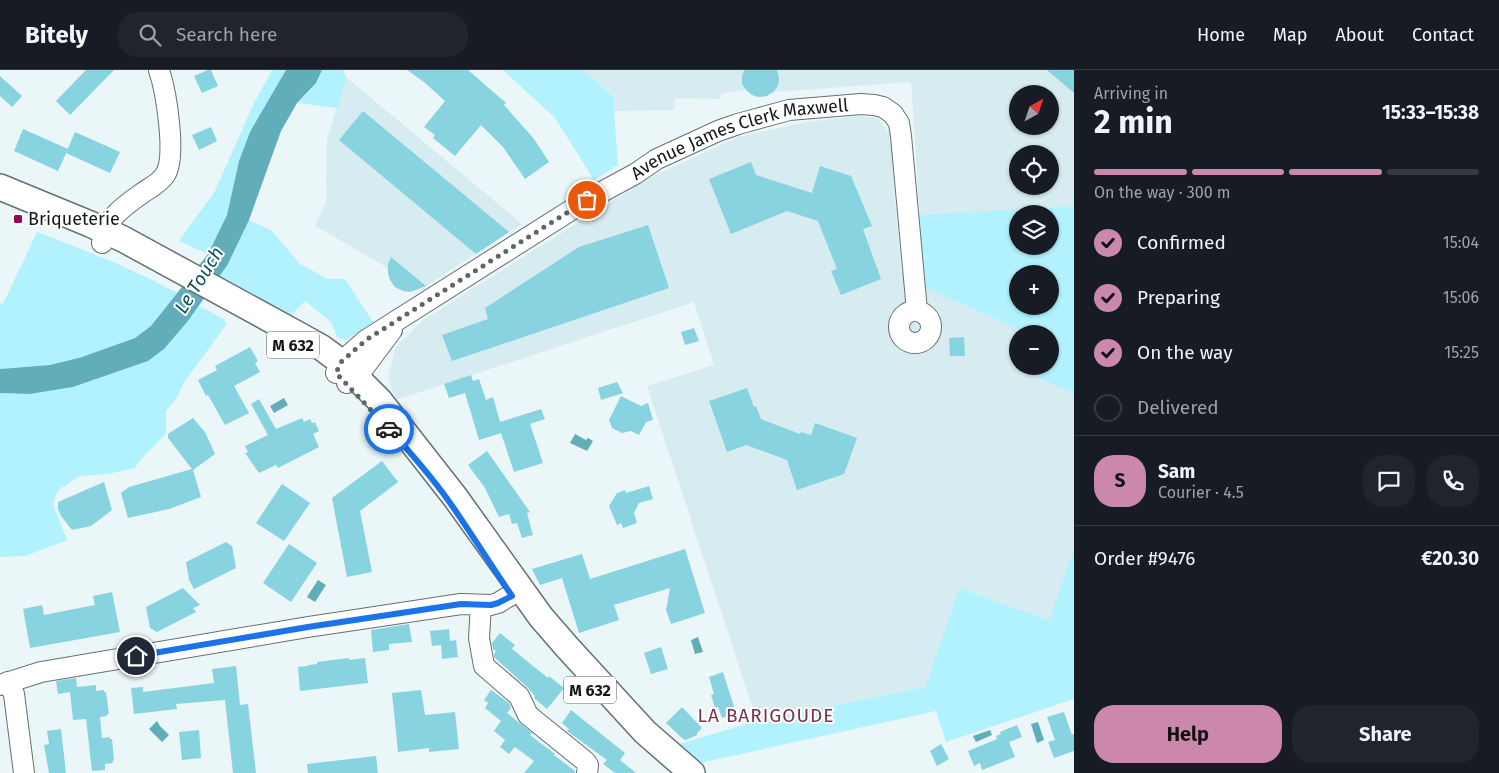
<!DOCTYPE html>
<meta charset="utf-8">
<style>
:root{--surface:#171b24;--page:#20242c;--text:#f1f3f6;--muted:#9ea1a6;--line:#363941;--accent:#cb88ac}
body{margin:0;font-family:"Fira Sans",sans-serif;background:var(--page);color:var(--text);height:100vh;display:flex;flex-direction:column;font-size:19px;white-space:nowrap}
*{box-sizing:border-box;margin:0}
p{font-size:16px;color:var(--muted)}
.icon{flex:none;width:28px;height:28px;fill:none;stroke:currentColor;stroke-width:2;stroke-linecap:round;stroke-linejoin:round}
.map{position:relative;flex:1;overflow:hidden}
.sheet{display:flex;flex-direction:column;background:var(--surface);width:425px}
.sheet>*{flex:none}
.needle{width:32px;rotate:40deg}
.fabs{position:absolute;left:1009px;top:15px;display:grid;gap:10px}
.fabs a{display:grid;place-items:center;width:50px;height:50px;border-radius:50%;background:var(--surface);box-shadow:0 1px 4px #0004;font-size:25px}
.pin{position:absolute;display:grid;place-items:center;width:42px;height:42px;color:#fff;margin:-21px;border:2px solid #fff;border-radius:50%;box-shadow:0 1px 5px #0007}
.courier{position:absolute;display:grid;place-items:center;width:50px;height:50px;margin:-25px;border:4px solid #1a73e8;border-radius:50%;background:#fff;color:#222;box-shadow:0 1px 6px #0007}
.summary em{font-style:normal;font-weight:700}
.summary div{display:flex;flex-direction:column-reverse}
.summary{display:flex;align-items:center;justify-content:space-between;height:85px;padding:0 20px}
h1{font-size:32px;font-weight:700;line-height:38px}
.bar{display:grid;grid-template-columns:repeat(4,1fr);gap:8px 5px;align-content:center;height:60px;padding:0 20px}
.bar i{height:6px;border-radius:4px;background:var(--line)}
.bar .selected{background:var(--accent)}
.bar p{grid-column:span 4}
.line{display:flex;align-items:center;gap:12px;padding:0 20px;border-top:1px solid var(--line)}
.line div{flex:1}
.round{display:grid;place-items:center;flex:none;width:52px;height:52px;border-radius:20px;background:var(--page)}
ol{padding:0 20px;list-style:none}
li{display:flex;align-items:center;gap:15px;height:55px}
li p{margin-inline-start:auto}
li .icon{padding:5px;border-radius:50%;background:var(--accent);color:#111;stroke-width:4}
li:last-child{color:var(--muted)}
li i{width:28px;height:28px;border:2px solid var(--line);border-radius:50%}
.cta{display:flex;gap:10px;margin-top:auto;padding:10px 20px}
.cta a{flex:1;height:58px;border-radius:20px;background:var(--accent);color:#111;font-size:20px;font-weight:700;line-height:58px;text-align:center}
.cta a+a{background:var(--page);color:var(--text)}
header{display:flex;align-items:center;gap:30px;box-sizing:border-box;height:70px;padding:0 25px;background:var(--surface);border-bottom:1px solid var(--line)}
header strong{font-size:24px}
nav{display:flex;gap:28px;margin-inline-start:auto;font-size:18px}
.search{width:350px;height:45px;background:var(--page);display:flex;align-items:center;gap:12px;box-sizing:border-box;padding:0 18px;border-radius:20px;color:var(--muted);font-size:19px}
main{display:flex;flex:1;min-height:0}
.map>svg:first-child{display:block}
.built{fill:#d7ecf0;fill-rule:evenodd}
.green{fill:#b1f2fe;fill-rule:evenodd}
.water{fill:#62adba}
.building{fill:#88d3e0}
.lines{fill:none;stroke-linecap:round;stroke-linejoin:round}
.minor-casing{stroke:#667071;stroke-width:22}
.major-casing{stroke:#667071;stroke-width:28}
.minor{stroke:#fff;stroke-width:20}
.major{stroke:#fff;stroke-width:25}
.done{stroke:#5f6667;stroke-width:5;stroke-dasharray:0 9}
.route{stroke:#1a73e8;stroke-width:6}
.poi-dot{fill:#9c0552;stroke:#fff;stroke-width:2}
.labels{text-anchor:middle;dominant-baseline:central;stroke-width:4;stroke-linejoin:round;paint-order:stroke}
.shield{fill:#fff;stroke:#5a5d5e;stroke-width:1}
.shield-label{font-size:16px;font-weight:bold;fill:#141819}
.street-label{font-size:18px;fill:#141819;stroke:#fff}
.poi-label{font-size:18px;fill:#141819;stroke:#fff;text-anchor:start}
.water-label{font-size:19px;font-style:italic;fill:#0f525b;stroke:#fff}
.neighbourhood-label{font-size:19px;letter-spacing:1px;fill:#77334b;stroke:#fff}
</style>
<header>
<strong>Bitely</strong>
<div class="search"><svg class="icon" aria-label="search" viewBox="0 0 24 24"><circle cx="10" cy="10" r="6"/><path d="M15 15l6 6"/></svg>Search here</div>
<nav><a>Home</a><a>Map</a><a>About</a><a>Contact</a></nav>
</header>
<main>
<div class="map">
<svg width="1074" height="703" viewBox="0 0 1074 703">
<rect width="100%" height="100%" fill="#ebf6f8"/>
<g class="built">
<path d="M 583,0 L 1074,0 L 1074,136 L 920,146 L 911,12 L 773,22 L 767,26 L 759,27 L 752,25 L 746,20 L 721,24 L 720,29 L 675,28 L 674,40 L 614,41 L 613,26 ZM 1018,24 L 1050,24 L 1050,56 L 1018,56 ZM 1018,84 L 1050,84 L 1050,116 L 1018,116 Z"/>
<polygon points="346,7 522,154 426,216 410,222 403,221 395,217 389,207 387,198 378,192 315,156 326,132 327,69"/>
<polygon points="859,46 877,48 892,66 894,121 902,207 1029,264 1018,264 1018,296 1038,296 1035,306 1074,324 1074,479 1050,550 959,518 925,617 757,651 647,316 714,295 694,232 396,330 388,307 395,278 423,250 649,108 738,67 806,52"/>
</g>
<g class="green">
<polygon points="272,0 286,0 239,91 227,145 208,184 179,171 215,121 254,33"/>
<path d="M 322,0 L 343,0 L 346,7 L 338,38 L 297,33 C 307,24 318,13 322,0 Z"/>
<polygon points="503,0 583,0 613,26 618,95 594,110 555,48"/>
<path d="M 1074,136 L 1074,324 L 1035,306 L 1038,296 L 1050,296 L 1050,264 L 1029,264 L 902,207 L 908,146 ZM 1018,144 L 1050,144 L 1050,176 L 1018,176 ZM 1018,204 L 1050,204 L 1050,236 L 1018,236 Z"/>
<polygon points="249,150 271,160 300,194 328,209 345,209 373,252 346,270 337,267 331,252 305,231 290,246 218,208 228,194"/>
<path d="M 37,162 C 84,180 132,198 177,223 L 151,256 L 135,268 L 82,287 L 50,295 L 0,299 L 0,233 L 3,234 Z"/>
<path d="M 199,236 L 224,249 L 226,255 L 185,311 L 176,329 L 166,341 L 166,363 C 155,377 144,383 135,398 L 108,404 L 80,406 L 58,420 L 53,434 L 67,470 L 25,486 L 0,487 L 0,323 L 30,324 L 73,317 L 148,291 L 164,279 L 188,251 Z"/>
<polygon points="1074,479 1074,629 946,672 936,641 700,693 679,674 757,651 925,617 959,518 1049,550"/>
</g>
<g class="water">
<polygon points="286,0 322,0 316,13 297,33 281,61 249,150 228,194 188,251 164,279 148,291 73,317 30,324 0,323 0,299 50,295 82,287 135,268 151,256 208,184 227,145 239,91 250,62"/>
<polygon points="284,328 288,335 274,343 270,336"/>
<polygon points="575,364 586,370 588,368 593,371 587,381 570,373"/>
<polygon points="318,510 326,515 315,532 307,527"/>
<polygon points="698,567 703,582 695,584 691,570"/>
<polygon points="157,651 160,656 169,665 162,672 149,659"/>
<polygon points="1038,652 1044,670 1037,673 1031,654"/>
<polygon points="990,660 992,665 976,672 973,666"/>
</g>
<g class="building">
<polygon points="86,0 114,0 70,45 56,31"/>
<polygon points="208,0 211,0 218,16 202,23 194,6"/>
<polygon points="407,0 468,0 506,33 504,35 534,69 549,92 525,109 503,77 481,55 455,86 433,68 435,65 424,57 445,31 424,12"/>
<polygon points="744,0 777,0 779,8 778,16 773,22 767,26 759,27 752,25 746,20 742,14 742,6"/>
<polygon points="1047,0 1074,0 1074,23"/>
<polygon points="0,6 22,26 12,37 0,26"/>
<polygon points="363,41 509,162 476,184 339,70"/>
<polygon points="211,57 217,71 199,80 192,65"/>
<polygon points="23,59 68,79 58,101 14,81"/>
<polygon points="75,62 120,82 110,103 66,83"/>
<polygon points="751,92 756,105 812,123 820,96 851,106 872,156 863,159 881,209 841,225 831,201 837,199 818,151 787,141 731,164 709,109"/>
<polygon points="648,155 669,218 452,291 442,265 488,249 485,238 579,177"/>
<polygon points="391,187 426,216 410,222 403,221 395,217 390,210 388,203 388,194"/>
<polygon points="694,258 699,271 685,275 681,262"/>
<polygon points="964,267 965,286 950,286 949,268"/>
<polygon points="250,277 258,291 255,293 260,302 234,316 249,343 225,355 208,325 206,326 198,310 217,300 215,296"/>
<polygon points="471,305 473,311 479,309 486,330 493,327 500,352 541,339 545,349 530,354 543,393 514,402 501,363 479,370 465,323 449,328 444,314"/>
<polygon points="617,312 623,323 601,330 598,318"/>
<polygon points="747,318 754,337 756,336 761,349 800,364 801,362 811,365 815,353 857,368 844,404 797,420 787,390 746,375 727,382 709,331"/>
<polygon points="621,326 641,336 648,333 653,350 646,352 639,365 631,361 622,363 612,358 609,350"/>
<polygon points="259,329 276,359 302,348 304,352 310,349 312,353 315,352 319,361 313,364 319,377 278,398 276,395 259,403 245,383 248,382 245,376 268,365 251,334"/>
<polygon points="193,348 205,362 215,384 193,400 201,427 169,439 128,448 121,423 129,417 192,399 168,368 168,364"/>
<polygon points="487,381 530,442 527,443 533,465 522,468 517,453 512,454 509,444 499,447 485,418 468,395"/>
<polygon points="382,391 398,412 360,441 372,502 347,507 332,428"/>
<polygon points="104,412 112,440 91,456 72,460 61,446 58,439 58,432"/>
<polygon points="282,414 310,433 284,471 256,453"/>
<polygon points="649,416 653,429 639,433 634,443 637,453 623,458 621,453 617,455 609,436 617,423 625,420 626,423"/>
<polygon points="226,472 232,476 236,498 194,519 189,510 186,492"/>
<polygon points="289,474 317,493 291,532 263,513"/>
<polygon points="685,479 705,543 671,554 666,540 670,518 614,535 619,550 579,563 562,508 540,515 532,499 582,484 590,509"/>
<polygon points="183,518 200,535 193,538 196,542 157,562 150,558 146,537"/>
<polygon points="112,522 120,562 30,578 23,539 42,535 44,545 90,536 95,535 93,526"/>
<polygon points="409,554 412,572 389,574 389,580 373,582 371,560"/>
<polygon points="449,559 450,571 456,570 458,587 442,589 441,575 432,576 430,561"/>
<polygon points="500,563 515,575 512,579 548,608 549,606 564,618 547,639 534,628 535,626 527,617 494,587 494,584 496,581 493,579 492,573"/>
<polygon points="661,577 668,599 651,604 644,583"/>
<polygon points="349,588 349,590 365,588 368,613 300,621 298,597 308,596 308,595 317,594 317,592"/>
<polygon points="236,596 240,635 248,634 256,703 233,703 225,630 176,634 177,639 134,644 131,618 143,617 143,622 214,613 212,599"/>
<polygon points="723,602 736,643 722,648 718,637 715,638 711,625 714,624 709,607"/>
<polygon points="76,608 77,617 96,615 96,621 104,620 104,622 106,622 109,644 107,644 107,646 100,647 102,668 110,667 110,669 112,669 114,691 112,691 113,693 105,694 105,700 92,701 86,649 73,650 70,622 58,624 56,611"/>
<polygon points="421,620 425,645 455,642 459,679 429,682 429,678 398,682 392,623"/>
<polygon points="491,620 509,633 511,638 507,643 532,663 530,665 555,684 554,685 575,701 575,703 524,703 534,691 515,677 509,684 500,677 505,670 494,661 501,651 485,638 488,633 484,630"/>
<polygon points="682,637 702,658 697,663 697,665 686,670 682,668 666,653"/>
<polygon points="571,640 625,683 620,690 636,703 615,703 603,694 607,690 567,661 569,659 562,653"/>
<polygon points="1064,642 1072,665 1074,664 1074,681 1054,688 1048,672 1055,670 1047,647"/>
<polygon points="1017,655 1022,667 1009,672 1015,687 982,700 980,693 974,696 968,681 997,669 996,666 1001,664 1000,662"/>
<polygon points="61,659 66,703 49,703 44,675 49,674 47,661"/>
<polygon points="199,660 201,688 182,690 179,662"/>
<polygon points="941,674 949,689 937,696 930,681"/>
<polygon points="376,686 378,703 308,703 307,694"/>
</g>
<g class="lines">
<g class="minor-casing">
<g id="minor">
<path d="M 102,173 C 107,148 121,138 141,124 C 149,118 159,114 165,105 C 177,87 166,21 159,0"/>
<circle cx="915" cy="257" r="16"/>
<path id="s1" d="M 336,303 L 341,292 L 366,270 L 587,130 L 635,104 L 657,89 L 718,61 L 738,54 L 789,40 L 861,34 L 874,35 L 883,37 L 893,44 L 899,53 L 901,66 L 917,241"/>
<polyline points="347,313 357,307 392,260"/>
<polyline points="481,535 479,568 484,596 519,626 528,645 585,691 588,695 587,703"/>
<polyline points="8,612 14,624 24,703"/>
<polyline points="0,615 41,602 308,557 461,534 491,535 498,533 521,519"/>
</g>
</g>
<g class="major-casing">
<polyline id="major" points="0,117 90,154 123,169 297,264 322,278 341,292 379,330 455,427 541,547 567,577 645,662 692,703"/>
</g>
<use href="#minor" class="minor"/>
<use href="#major" class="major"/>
</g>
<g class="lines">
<polyline class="done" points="389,359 336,303 341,292 366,270 587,130"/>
<path class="route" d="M 136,586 L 308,557 L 461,534 L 491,535 L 498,533 L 512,526 C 490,494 470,461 448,430 C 430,405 410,382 389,359"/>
</g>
<rect class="poi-dot" x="13" y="144" width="10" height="10" rx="2.5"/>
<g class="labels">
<g class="shield">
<rect x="267" y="261.5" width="52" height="27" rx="4"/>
<rect x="564" y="606.5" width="52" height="27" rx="4"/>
</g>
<g class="shield-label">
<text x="293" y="275">M 632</text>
<text x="590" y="620">M 632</text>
</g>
<g class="street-label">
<text stroke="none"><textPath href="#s1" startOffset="474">Avenue James Clerk Maxwell</textPath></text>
</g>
<g class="poi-label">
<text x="28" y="149">Briqueterie</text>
</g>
<g class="water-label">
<text transform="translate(199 210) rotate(-58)">Le Touch</text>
</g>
<g class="neighbourhood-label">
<text x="766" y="645">LA BARIGOUDE</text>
</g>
</g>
</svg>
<div class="fabs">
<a><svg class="needle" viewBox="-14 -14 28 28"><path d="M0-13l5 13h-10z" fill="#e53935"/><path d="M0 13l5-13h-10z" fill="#9ea1a6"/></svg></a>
<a><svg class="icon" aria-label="locate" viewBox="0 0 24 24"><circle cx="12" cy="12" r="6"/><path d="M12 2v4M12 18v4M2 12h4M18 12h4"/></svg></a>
<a><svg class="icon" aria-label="layers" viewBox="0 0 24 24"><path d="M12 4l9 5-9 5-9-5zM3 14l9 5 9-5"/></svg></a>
<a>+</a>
<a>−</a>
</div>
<div class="pin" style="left:587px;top:130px;background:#ea580c"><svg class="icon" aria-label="bag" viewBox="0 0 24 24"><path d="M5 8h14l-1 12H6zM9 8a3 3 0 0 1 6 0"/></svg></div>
<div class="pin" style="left:136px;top:586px;background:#1f2937"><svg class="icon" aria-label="home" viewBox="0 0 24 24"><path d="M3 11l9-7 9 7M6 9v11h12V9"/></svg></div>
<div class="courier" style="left:389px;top:359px"><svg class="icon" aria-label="car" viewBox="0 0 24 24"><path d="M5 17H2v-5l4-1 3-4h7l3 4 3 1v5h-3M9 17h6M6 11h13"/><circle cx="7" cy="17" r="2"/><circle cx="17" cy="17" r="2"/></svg></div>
</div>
<section class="sheet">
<div class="summary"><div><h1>2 min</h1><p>Arriving in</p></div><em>15:33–15:38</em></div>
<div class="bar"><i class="selected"></i><i class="selected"></i><i class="selected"></i><i></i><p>On the way · 300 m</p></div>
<ol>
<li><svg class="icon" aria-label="check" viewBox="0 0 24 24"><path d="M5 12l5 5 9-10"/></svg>Confirmed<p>15:04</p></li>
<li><svg class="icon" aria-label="check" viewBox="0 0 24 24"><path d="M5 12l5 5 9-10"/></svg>Preparing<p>15:06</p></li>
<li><svg class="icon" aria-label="check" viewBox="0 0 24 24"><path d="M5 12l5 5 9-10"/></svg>On the way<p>15:25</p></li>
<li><i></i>Delivered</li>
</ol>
<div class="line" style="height:90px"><b class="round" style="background:var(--accent);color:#111">S</b><div><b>Sam</b><p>Courier · 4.5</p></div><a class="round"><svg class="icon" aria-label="chat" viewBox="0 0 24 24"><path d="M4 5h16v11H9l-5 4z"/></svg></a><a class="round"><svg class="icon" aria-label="phone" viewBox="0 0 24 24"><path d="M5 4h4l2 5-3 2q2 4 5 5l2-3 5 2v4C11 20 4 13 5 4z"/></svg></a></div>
<div class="line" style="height:65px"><div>Order #9476</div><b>€20.30</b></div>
<div class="cta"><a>Help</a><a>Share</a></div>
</section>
</main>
